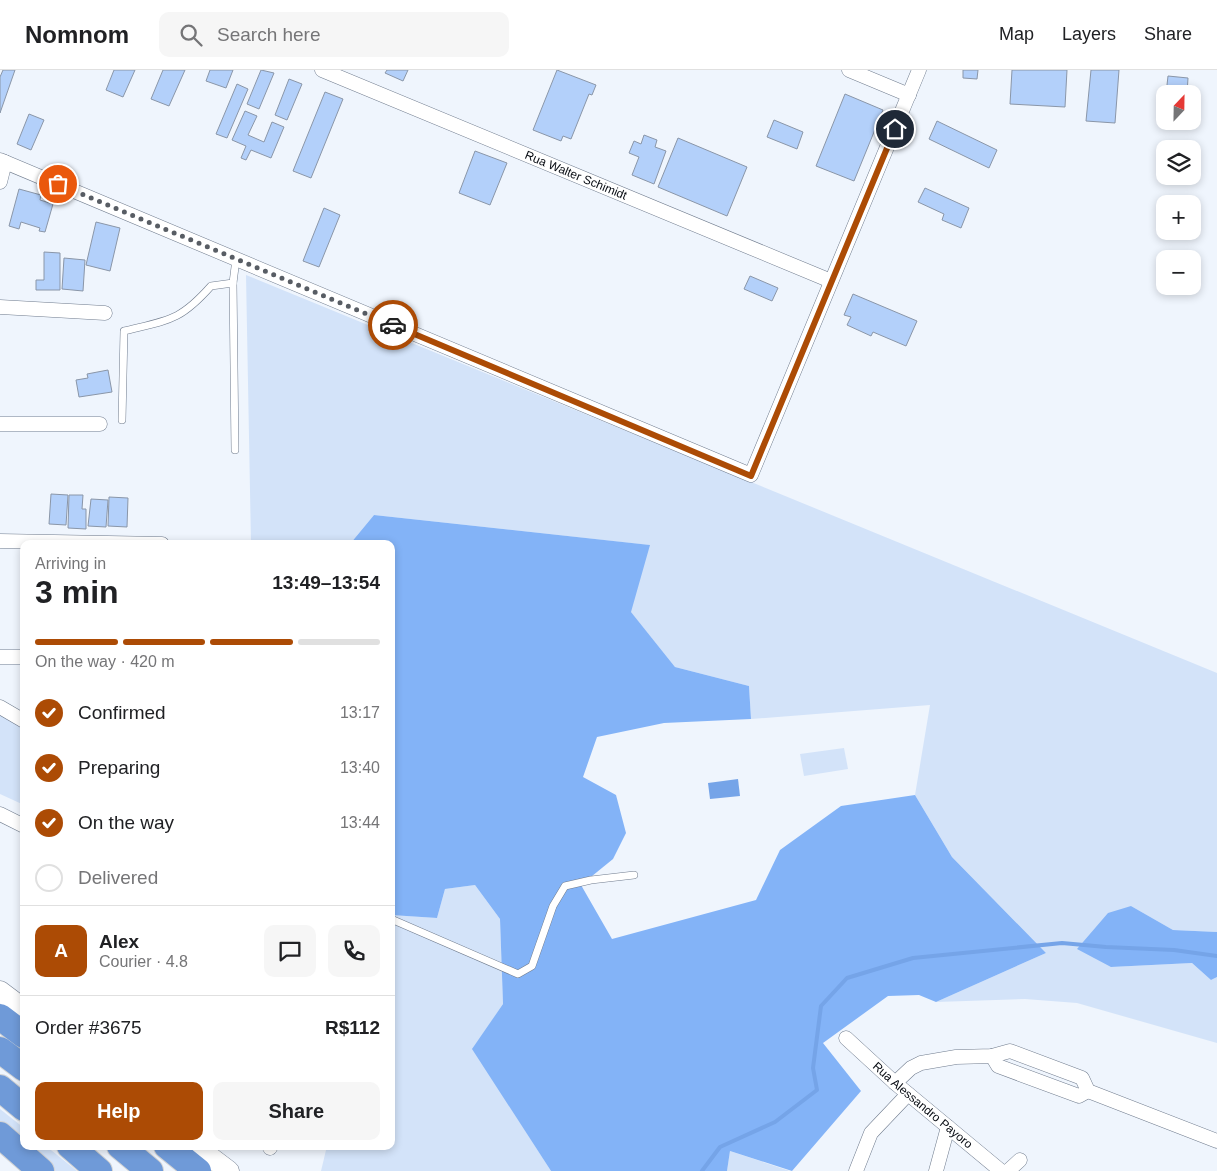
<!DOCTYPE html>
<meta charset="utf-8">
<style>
:root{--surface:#fff;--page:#f6f6f6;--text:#202124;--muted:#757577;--line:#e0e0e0;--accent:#ac4b05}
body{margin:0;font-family:Helvetica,sans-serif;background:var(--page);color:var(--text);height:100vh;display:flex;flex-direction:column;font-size:19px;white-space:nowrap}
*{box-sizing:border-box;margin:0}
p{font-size:16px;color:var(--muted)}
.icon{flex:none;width:28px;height:28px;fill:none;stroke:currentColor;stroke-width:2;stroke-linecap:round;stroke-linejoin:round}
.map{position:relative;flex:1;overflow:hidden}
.drawer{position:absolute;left:20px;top:470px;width:375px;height:610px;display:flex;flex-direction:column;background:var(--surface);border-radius:10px;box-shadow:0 2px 8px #0003}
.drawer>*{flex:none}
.needle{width:32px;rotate:22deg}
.fabs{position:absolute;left:1156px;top:15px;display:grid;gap:10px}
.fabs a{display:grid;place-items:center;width:45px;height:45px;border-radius:10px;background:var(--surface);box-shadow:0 2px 8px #0003;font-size:25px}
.pin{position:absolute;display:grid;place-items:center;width:42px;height:42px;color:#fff;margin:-21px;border:2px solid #fff;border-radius:50%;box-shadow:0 1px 5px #0007}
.courier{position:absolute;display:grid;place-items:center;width:50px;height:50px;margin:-25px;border:4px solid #ac4b05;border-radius:50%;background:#fff;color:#222;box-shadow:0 1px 6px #0007}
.headline em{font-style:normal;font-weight:700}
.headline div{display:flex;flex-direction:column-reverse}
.headline{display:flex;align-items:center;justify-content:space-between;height:85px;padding:0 15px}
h1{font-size:32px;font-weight:700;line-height:38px}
.bar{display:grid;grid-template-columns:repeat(4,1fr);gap:8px 5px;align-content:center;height:60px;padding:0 15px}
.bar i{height:6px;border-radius:4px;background:var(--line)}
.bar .current{background:var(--accent)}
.bar p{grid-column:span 4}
.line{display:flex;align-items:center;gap:12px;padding:0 15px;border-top:1px solid var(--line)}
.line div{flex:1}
.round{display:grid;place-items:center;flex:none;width:52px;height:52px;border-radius:10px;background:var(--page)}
ol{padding:0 15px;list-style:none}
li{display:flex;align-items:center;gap:15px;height:55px}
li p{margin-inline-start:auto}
li .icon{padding:5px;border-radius:50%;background:var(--accent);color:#fff;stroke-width:4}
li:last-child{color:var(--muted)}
li i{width:28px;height:28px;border:2px solid var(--line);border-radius:50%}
.primary-button{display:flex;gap:10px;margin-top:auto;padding:10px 15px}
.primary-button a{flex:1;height:58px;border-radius:10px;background:var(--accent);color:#fff;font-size:20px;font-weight:700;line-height:58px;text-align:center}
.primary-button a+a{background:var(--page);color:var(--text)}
header{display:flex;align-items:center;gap:30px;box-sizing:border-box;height:70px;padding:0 25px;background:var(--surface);border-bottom:1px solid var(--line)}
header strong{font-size:24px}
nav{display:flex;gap:28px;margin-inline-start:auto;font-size:18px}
.search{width:350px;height:45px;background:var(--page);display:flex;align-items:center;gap:12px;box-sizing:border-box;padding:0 18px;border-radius:10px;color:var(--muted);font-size:19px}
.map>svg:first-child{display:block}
.green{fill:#d3e3f9}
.forest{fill:#83b3f7}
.water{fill:#75a4e8}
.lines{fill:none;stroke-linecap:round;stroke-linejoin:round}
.stream{stroke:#75a4e8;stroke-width:4}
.building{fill:#b3d0fa;stroke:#8a96a8}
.lane-casing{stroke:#707c8e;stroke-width:8}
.street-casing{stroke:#707c8e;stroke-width:15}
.secondary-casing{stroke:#707c8e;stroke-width:21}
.highway-casing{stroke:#d2d3d4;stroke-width:28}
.lane{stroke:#fff;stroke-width:7}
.street{stroke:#fff;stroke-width:14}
.secondary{stroke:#fff;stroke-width:20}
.highway{stroke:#6f9ad8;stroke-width:26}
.done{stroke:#585d64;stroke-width:5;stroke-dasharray:0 9}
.route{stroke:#ac4b05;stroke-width:6}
.labels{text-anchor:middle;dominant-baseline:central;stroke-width:4;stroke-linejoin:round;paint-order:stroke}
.street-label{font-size:12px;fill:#070b12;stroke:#eff5fd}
</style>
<header>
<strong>Nomnom</strong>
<div class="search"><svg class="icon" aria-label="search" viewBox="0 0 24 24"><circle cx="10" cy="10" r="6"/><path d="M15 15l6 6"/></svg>Search here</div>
<nav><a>Map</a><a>Layers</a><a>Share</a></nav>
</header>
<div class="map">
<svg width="1217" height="1101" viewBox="0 0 1217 1101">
<rect width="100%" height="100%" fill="#eff5fd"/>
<g class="green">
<polygon points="246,205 1217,603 1217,862 1173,860 1131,836 1111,897 1192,893 1211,910 1217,907 1217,973 1077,933 1025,929 936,932 1046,883 952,787 915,725 930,635 751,649 749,616 675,597 630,541 649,475 374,445 350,474 251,474"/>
<polygon points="0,645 24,658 24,735 0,724"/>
<polygon points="844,678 848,699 804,706 800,684"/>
<polygon points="475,815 500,849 503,934 473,979 551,1101 321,1101 327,1076 391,1076 391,845 437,848 445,819"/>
<polygon points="0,1039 24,1058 24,1075 0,1054"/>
<polygon points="25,1076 46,1076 77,1101 53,1101"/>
<polygon points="730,1081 790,1101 727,1101"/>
</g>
<g class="forest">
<polygon points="374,445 650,475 631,542 675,597 749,616 751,649 664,653 597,667 583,707 616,725 626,763 613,789 581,815 612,869 756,830 780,780 841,736 915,725 952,787 1046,883 936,932 919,925 888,926 823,973 861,1021 792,1101 730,1081 727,1101 551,1101 472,979 503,934 500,849 475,815 445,819 437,848 391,845 391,474 350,474"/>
<polygon points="1131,836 1173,860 1217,862 1217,907 1211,910 1192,893 1111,897 1077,879 1108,843"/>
</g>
<polygon class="water" points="738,709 740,726 710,729 708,713"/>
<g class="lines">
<polyline class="stream" points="702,1101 720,1077 775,1052 817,1020 813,998 821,936 847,908 913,888 1062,873 1106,877 1174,880 1217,886"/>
</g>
<g class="building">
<polygon points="3,0 15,0 0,43 0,7"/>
<polygon points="114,0 135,0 123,27 106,20"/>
<polygon points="163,0 185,0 169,36 151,29"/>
<polygon points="210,0 233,0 226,18 206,11"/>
<polygon points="261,0 274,3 259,39 247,34"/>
<polygon points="387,0 408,0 403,11 385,3"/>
<polygon points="557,0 596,15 592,25 589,24 571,69 563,66 561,71 533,60"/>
<polygon points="963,0 978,0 977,9 963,8"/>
<polygon points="1012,0 1067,0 1065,37 1010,34"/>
<polygon points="1091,0 1119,0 1115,53 1086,51"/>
<polygon points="1168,6 1188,8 1187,24 1166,24"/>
<polygon points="289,9 302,14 287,50 275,45"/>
<polygon points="237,14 248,19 227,68 216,64"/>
<polygon points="325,22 343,29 311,108 293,101"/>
<polygon points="845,24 883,40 854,111 816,96"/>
<polygon points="245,41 257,46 248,65 264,72 272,52 284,57 271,88 251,80 246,90 241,88 246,76 232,70"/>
<polygon points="29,44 44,50 31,80 17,74"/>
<polygon points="774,50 803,62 797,79 767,67"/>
<polygon points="937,51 997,80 989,98 929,69"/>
<polygon points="644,65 657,70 655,77 666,81 654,114 632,105 639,87 629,83 634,71 641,74"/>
<polygon points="678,68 747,97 727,146 658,117"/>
<polygon points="475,81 507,93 490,135 459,123"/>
<polygon points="925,118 969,138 961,158 942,150 944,144 918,132"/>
<polygon points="19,119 41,125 40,130 53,134 45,162 39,161 40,158 21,152 19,159 9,156"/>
<polygon points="324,138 340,145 319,197 303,191"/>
<polygon points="96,152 120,158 110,201 86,195"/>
<polygon points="44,182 60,183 60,220 36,220 36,210 44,210"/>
<polygon points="64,188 85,190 83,221 62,219"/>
<polygon points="750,206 778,218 772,231 744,219"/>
<polygon points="853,224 917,251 906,276 873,262 871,266 847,255 851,247 844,245"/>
<polygon points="108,300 112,322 79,327 76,310 88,308 87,304"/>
<polygon points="51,424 68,425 66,455 49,454"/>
<polygon points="69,425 83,425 82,439 86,439 86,459 68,458"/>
<polygon points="109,427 128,428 127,457 108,456"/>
<polygon points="91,429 108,430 106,457 88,456"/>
</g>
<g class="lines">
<g class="lane-casing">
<g id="lane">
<path d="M 122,350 L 124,261 C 169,250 180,251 211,216 L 233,213"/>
<polyline points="235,380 233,213 236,189"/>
<polyline points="391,849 518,904 532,896 553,836 565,816 591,810 634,805"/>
</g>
</g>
<g class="street-casing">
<g id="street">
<path id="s1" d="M 322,0 L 831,211"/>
<polyline points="849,0 909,25"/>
<polyline points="0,90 751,405 919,0"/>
<polyline points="0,112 5,92"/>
<polyline points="0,237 105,243"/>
<polyline points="0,354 100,354"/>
<polyline points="0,471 162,474"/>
<polyline points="0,587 24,587"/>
<polyline points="0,637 24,651"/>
<polyline points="0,744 24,756"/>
<path id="s2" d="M 846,968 L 895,1013 L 1001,1101"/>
<polyline points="992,986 998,996 1079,1026 1088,1021"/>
<polyline points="895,1013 911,998 921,993 956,987 992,986 1010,981 1082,1008 1088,1021 1217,1071"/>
<polyline points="270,1078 271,1076"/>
<polyline points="856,1101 871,1063 908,1024"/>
<polyline points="936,1101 948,1057"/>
<polyline points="1008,1101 1020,1090"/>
</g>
</g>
<g class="secondary-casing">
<g id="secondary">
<polyline points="0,921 24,939"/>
<polyline points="196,1076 229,1101"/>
</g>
</g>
<g class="highway-casing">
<g id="highway">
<polyline points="0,947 24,965"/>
<polyline points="0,980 24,998"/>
<polyline points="0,1018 24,1038"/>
<polyline points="0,1065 41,1101"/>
<polyline points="70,1076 99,1101"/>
<polyline points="120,1076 150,1101"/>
<polyline points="167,1076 198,1101"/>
</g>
</g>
<use href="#lane" class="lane"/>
<use href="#street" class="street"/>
<use href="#secondary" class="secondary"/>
<use href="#highway" class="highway"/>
</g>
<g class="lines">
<polyline class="done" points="58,114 393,255"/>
<polyline class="route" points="393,255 751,406 895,59"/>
</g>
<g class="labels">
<g class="street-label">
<text stroke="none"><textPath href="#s1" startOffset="275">Rua Walter Schimidt</textPath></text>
<text stroke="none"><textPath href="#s2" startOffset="102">Rua Alessandro Payoro</textPath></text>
</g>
</g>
</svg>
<div class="fabs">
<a><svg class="needle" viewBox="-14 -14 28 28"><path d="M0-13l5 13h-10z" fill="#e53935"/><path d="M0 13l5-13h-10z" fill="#757577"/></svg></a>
<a><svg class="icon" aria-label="layers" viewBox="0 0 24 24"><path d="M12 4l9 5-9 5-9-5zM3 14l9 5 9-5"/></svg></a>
<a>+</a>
<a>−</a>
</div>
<div class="pin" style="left:58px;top:114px;background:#ea580c"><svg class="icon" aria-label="bag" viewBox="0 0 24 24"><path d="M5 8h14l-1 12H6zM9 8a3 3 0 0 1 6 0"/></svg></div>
<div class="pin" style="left:895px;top:59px;background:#1f2937"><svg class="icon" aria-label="home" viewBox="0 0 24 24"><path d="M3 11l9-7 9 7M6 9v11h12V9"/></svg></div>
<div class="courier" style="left:393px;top:255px"><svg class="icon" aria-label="car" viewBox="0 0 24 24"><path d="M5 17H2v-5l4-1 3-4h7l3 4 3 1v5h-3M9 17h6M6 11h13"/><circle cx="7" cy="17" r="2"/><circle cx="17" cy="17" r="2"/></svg></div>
<section class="drawer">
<div class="headline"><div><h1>3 min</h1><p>Arriving in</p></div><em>13:49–13:54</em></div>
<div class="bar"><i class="current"></i><i class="current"></i><i class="current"></i><i></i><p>On the way · 420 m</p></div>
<ol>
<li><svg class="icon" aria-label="check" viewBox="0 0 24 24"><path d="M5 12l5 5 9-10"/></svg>Confirmed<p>13:17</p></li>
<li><svg class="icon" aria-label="check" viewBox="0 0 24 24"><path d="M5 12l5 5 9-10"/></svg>Preparing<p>13:40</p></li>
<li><svg class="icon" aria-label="check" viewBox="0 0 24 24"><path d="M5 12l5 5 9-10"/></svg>On the way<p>13:44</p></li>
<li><i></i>Delivered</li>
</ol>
<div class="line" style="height:90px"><b class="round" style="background:var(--accent);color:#fff">A</b><div><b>Alex</b><p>Courier · 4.8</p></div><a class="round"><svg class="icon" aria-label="chat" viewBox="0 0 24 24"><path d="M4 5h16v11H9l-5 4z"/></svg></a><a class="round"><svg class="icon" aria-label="phone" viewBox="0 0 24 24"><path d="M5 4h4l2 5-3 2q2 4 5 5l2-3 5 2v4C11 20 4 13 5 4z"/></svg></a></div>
<div class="line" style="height:65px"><div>Order #3675</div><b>R$112</b></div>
<div class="primary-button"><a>Help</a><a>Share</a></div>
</section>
</div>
